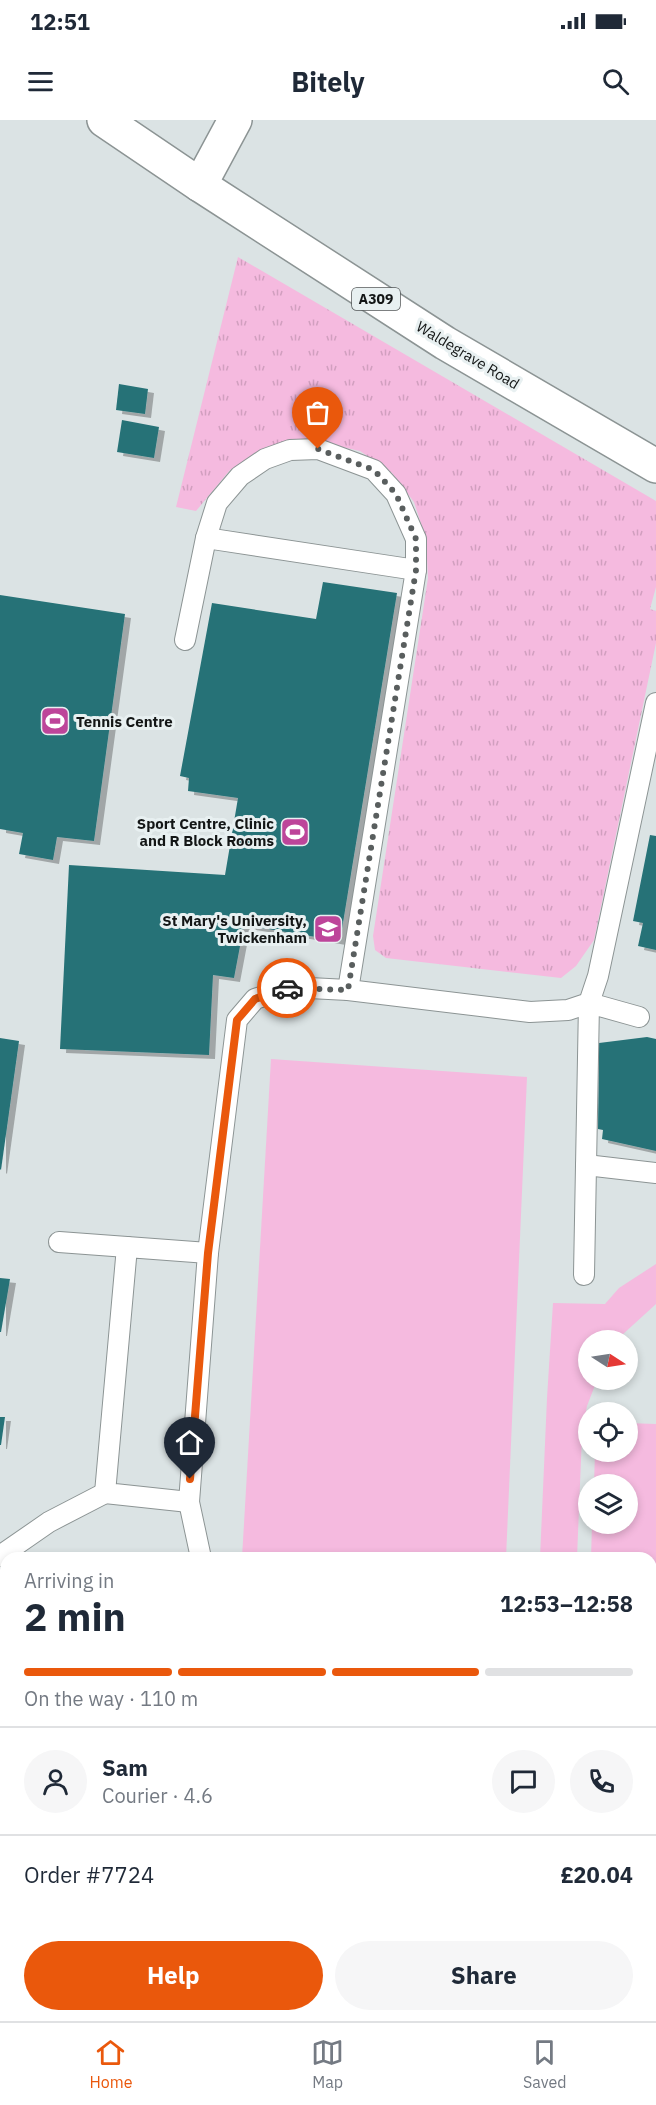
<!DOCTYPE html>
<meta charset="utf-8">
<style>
:root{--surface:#fff;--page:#f6f6f7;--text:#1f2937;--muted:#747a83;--line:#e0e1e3;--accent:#ea580c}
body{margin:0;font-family:"IBM Plex Sans",sans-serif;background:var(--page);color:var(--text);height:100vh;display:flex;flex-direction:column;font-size:22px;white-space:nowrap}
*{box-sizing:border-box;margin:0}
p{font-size:20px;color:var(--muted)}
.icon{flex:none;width:33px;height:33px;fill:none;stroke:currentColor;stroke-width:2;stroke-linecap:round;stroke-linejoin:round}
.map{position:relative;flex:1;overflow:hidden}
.drawer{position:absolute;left:0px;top:1432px;width:657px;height:470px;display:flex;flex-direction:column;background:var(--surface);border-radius:18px 18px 0 0;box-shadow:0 3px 9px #0003}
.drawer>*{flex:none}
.needle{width:39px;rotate:102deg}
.controls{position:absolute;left:578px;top:1210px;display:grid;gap:12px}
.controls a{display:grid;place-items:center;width:60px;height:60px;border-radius:50%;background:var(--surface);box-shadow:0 3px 9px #0003;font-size:30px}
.pin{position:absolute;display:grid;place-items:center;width:51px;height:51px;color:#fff;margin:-62px -26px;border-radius:50% 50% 50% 0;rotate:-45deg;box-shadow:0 0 6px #0007}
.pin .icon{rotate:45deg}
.courier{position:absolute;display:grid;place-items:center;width:60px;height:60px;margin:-30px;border:4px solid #ea580c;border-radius:50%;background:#fff;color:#222;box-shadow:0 2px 8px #0007}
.head em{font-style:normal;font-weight:700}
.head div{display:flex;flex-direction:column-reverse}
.head{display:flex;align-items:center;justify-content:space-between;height:102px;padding:0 24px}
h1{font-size:39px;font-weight:700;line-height:45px}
.bar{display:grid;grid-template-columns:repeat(4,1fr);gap:9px 6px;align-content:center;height:72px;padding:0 24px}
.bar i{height:8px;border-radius:4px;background:var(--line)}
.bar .active{background:var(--accent)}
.bar p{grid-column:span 4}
.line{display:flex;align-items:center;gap:15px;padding:0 24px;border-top:2px solid var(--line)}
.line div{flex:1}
.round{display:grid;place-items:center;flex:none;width:63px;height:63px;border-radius:32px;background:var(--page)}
.primary-button{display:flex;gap:12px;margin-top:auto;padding:12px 24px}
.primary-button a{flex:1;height:69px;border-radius:36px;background:var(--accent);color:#fff;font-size:24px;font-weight:700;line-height:69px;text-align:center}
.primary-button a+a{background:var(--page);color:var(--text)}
.status{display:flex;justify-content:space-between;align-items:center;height:42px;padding:0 30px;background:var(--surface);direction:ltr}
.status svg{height:16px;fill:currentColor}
header{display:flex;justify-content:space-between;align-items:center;height:78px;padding:0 24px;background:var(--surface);font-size:27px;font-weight:700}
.menu{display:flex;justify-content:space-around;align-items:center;height:84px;border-top:2px solid var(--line);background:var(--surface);font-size:16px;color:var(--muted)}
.menu a{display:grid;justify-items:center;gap:3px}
.menu .active{color:var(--accent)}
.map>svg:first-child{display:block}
.grass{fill:url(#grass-tufts)}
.pitch{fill:#f5badf}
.building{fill:#277277;filter:url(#shadow)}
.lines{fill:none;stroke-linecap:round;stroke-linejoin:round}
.service-casing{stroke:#8c9494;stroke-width:22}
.minor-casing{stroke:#8c9494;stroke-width:36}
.primary-casing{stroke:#8c9494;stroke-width:36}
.service{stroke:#fff;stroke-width:20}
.minor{stroke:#fff;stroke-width:33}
.primary{stroke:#fff;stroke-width:33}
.done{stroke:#595e5e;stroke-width:6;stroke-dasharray:0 10.8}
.route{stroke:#ea580c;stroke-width:8}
.labels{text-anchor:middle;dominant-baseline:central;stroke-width:6;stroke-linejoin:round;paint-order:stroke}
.shield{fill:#e8f0f1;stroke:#535758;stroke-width:1.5}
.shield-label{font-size:14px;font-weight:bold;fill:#131616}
.street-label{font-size:15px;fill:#131616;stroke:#e8f0f1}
.poi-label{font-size:15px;font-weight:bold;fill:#131616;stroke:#e8f0f1;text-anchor:end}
</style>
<div class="status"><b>12:51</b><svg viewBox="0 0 49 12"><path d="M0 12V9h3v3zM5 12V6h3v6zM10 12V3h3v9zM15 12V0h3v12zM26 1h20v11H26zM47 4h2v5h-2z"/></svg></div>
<header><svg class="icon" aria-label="menu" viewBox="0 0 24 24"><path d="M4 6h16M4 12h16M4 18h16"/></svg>Bitely<svg class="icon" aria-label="search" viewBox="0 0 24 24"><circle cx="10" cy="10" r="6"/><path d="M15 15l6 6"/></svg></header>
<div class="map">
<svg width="656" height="1901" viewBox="0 0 656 1901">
<defs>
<pattern id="grass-tufts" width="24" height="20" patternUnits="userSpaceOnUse" patternTransform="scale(1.5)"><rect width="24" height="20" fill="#f5badf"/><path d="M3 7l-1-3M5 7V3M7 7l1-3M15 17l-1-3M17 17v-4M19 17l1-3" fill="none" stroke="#d19fbf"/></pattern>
<filter id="shadow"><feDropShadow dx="6" dy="4" stdDeviation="0" flood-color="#0004"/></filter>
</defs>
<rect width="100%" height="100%" fill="#dbe3e4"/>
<polygon class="grass" points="238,137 656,381 656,467 650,489 656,491 656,523 594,820 576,846 561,858 386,838 375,830 373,816 428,458 426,419 414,382 392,353 360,331 310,320 266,327 230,350 196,391 176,387"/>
<g class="pitch">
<polygon points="271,939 527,957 506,1438 242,1438"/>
<polygon points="656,1144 656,1184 622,1215 619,1221 588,1221 588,1260 597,1260 587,1286 582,1315 577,1438 540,1438 547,1278 553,1183 605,1184 619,1168"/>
<polygon points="627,1303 656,1304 656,1759 651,1759 651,1438 591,1438 592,1404 627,1404 627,1365 594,1365 595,1332 627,1332"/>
<polygon points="651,1876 656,1879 656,1901 625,1901 617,1896 651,1896"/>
</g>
<g class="building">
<polygon points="119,264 148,269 145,294 116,290"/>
<polygon points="122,300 159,307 154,338 117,332"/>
<polygon points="323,462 397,473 340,821 244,805 234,858 213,855 209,935 60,929 69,745 225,755 238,678 188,671 189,658 180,656 212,483 316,499"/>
<polygon points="0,475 125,494 94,721 57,717 53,740 19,734 23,713 0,709"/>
<polygon points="650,715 656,716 656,830 638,826 643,803 633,801"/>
<polygon points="647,917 656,919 656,1031 602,1019 603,1010 598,1009 599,923"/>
<polygon points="0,918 19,921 1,1050 0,1049"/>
<polygon points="0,1158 10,1159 1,1212 0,1212"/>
<polygon points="0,1297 5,1297 1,1325 0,1325"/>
</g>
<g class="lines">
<g class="service-casing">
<g id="service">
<polyline points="206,418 416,450"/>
<polyline points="185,520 206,418 217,383 240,356 265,339 290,330 318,329 374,350 396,374 416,419 416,450 348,870"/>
<polyline points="586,1045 656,1053"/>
<polyline points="59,1122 127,1127"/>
<polyline points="584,1155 589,883 639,897"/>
<polyline points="189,1382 105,1373 127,1127 208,1133"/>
<polyline points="0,1436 49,1402 105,1373"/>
<polyline points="201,1438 189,1382 208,1133 237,900 255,879 290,867 348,870 530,892 568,890 589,883 598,856 656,583"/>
<polyline points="252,1896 254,1901"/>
</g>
</g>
<g class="minor-casing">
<g id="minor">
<polyline points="200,65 235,0"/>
<polyline points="35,1896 35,1901"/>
</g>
</g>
<g class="primary-casing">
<polyline id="primary" points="104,0 200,65 445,223 656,346"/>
</g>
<use href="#service" class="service"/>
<use href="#minor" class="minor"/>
<use href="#primary" class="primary"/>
</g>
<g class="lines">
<polyline class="done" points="287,868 348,870 416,450 416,419 396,374 374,350 318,329"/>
<polyline class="route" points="190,1359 208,1133 237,900 255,879 287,868"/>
</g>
<defs>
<g id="stadium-square" transform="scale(1.5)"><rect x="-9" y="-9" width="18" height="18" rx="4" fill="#bd459a" stroke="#e8f0f1"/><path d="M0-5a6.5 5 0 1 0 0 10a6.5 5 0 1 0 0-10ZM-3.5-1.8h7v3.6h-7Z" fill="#fff"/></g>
<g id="university-square" transform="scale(1.5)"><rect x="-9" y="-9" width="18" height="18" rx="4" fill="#bd459a" stroke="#e8f0f1"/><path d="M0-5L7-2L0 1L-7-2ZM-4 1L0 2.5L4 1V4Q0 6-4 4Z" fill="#fff"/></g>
</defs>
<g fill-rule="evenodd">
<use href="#stadium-square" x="55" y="601"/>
<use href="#stadium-square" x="295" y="712"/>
<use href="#university-square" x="328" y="809"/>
</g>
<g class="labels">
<rect class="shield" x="352" y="168" width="48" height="22" rx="4.5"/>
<g class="shield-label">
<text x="376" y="179">A309</text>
</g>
<g class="street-label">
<text transform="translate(468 235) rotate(31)">Waldegrave Road</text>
</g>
<g class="poi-label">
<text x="76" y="601" text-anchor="start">Tennis Centre</text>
<text x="274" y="703">Sport Centre, Clinic<tspan x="274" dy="17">and R Block Rooms</tspan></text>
<text x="307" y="800">St Mary's University,<tspan x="307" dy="17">Twickenham</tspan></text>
</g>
</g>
</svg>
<div class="controls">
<a><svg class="needle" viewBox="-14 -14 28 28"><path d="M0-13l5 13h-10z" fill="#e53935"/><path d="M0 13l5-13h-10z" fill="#747a83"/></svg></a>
<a><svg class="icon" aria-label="locate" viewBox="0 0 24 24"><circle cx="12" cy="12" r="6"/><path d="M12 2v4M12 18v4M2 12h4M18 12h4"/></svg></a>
<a><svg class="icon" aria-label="layers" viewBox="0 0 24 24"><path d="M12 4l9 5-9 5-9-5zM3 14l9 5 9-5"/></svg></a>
</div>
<div class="pin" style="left:318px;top:329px;background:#ea580c"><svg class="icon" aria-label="bag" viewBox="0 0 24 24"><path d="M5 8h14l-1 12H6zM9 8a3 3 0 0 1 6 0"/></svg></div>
<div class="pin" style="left:190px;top:1359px;background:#1f2937"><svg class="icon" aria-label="home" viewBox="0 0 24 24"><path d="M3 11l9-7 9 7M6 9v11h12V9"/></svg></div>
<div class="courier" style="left:287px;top:868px"><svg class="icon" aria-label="car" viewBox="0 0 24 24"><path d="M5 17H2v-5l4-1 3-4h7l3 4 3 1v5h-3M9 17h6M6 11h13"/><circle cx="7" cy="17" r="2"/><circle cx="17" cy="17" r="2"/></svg></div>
<section class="drawer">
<div class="head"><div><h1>2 min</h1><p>Arriving in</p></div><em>12:53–12:58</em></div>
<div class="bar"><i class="active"></i><i class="active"></i><i class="active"></i><i></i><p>On the way · 110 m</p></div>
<div class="line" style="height:108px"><a class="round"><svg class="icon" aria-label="person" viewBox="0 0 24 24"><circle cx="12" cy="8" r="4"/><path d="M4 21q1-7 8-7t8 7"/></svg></a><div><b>Sam</b><p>Courier · 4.6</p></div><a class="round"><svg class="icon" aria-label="chat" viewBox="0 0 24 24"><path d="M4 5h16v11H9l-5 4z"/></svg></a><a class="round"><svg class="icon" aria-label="phone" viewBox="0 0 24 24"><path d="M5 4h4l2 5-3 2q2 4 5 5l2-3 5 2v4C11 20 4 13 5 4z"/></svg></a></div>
<div class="line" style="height:78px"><div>Order #7724</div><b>£20.04</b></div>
<div class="primary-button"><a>Help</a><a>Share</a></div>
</section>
</div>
<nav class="menu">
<a class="active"><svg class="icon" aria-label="home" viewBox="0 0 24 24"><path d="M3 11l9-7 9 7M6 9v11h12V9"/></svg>Home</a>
<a><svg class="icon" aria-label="map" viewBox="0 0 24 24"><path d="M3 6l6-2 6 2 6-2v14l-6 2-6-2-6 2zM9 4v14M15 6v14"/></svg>Map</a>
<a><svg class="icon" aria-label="saved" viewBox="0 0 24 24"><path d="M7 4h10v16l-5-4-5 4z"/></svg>Saved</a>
</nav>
